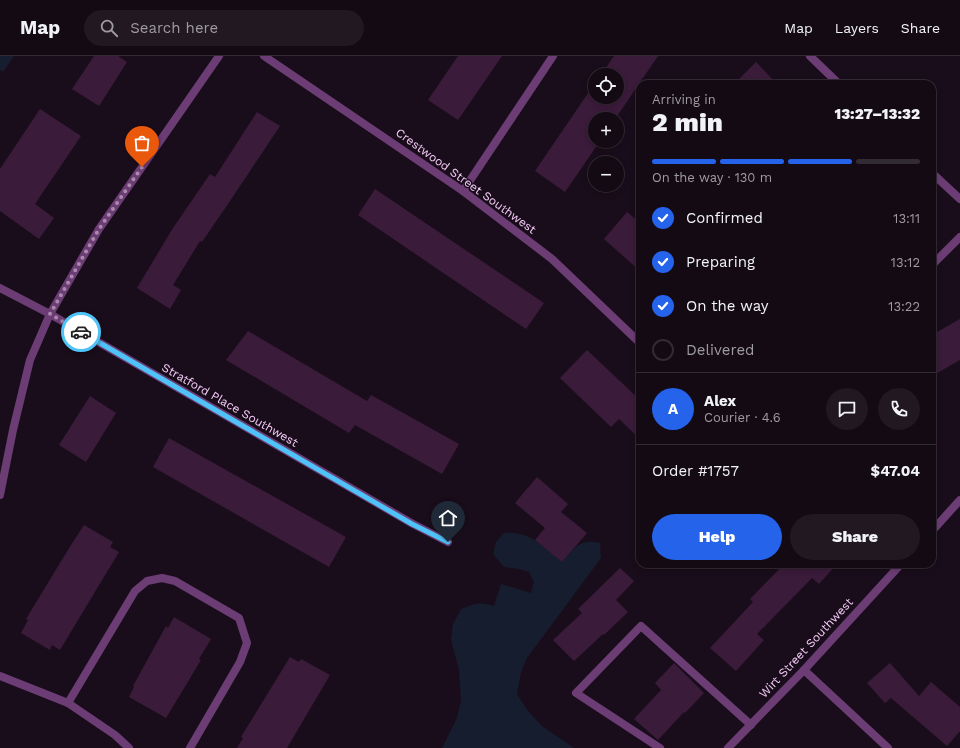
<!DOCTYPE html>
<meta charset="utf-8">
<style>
:root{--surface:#140a14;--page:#211822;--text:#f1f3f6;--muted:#9d9aa0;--line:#332b34;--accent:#2563eb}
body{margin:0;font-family:"Work Sans",sans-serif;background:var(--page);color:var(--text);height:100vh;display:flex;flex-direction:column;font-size:15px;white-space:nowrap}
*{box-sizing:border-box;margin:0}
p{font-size:13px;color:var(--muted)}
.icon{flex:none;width:22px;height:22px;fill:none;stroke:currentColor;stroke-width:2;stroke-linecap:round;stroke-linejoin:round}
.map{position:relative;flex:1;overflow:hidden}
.panel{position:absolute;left:636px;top:24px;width:300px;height:488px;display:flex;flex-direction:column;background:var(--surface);border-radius:12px;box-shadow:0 2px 6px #0003,0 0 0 1px var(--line)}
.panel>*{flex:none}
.controls{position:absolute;left:588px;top:12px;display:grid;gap:8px}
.controls a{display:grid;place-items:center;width:36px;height:36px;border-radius:50%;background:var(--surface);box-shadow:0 2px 6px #0003,0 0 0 1px var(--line);font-size:20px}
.pin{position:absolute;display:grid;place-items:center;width:34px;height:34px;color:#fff;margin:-41px -17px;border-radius:50% 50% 50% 0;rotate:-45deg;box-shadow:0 0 4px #0007}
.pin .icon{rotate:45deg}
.courier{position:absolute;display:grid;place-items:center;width:40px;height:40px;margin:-20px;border:3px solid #4fc3f7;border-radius:50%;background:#fff;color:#222;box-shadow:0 1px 5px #0007}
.head em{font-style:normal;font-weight:800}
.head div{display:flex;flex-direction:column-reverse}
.head{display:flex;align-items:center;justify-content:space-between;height:68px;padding:0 16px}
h1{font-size:26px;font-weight:800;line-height:30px}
.bar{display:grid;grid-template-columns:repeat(4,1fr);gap:6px 4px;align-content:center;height:48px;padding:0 16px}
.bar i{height:5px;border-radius:3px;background:var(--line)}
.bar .active{background:var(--accent)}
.bar p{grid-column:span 4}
.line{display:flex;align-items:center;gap:10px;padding:0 16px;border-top:1px solid var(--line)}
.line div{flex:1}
.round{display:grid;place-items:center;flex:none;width:42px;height:42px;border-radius:21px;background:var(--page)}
ol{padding:0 16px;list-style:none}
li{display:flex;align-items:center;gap:12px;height:44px}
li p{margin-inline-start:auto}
li .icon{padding:4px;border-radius:50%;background:var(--accent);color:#fff;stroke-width:4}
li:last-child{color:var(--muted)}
li i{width:22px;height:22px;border:2px solid var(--line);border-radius:50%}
.primary-button{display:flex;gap:8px;margin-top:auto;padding:8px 16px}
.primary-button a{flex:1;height:46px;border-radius:24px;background:var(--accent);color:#fff;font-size:16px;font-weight:800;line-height:46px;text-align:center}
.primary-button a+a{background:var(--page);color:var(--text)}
header{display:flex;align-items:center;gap:24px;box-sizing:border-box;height:56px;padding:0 20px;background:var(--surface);border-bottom:1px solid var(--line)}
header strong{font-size:19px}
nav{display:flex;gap:22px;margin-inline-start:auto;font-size:14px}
.search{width:280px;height:36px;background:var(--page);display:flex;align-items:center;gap:10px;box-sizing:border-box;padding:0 14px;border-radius:22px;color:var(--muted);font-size:15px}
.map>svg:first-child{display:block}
.green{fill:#161d2e}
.building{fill:#3a1b3a}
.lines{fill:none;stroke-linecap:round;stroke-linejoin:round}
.lane{stroke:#6c3d75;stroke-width:8}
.street{stroke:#6c3d75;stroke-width:8}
.done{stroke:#a98aab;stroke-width:4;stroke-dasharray:0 7.2}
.route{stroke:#4fc3f7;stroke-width:5}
.labels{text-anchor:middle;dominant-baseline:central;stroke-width:3;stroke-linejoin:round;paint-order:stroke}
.street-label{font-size:12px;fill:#f6cdf9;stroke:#1a0d1b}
</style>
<header>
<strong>Map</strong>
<div class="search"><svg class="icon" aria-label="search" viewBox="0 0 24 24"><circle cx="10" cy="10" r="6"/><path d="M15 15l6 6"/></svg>Search here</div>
<nav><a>Map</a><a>Layers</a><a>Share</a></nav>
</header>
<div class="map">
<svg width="960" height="692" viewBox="0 0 960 692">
<rect width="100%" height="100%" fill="#1a0d1b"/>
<g class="green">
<polygon points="0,0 14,0 3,16 0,14"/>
<path d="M 504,477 C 530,475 543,490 562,506 C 575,492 579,482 600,487 L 601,502 L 527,602 L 521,616 L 517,638 L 528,655 L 542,670 L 574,692 L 442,692 L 457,662 L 461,644 L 459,614 L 451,584 L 453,568 L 461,553 C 474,548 480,545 494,550 L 501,528 L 531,537 L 534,526 L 529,516 L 519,513 L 504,511 L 493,498 L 496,486 Z"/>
</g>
<g class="building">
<polygon points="94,0 118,0 127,6 99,50 72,33"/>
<polygon points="458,0 502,0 458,64 428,44"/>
<polygon points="614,0 658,0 615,63 595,63 595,85 600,85 565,136 535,115 595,27 595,41 617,41 617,19 601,19"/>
<polygon points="756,6 777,28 734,28"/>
<polygon points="40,53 81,80 35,148 54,162 39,183 0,155 0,113"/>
<polygon points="257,56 280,70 232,142 202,186 200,185 173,229 181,234 170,253 137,232 173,172 210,118 215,121"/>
<polygon points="375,133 544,247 526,273 358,159"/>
<polygon points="627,156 640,167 640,215 604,183"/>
<polygon points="960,263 960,304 932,320 932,279"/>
<polygon points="248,275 367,345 371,339 459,388 442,418 355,369 349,377 226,304"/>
<polygon points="587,294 640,344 640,383 619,363 611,371 560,322"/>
<polygon points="90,340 116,357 86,406 59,389"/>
<polygon points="169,382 346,481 329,511 153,411"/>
<polygon points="537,421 568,448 561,456 587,477 562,506 535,484 545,472 515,447"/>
<polygon points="84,469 113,486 110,491 119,496 60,594 52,589 50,594 21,577 28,564 26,563 71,489"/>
<polygon points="784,508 837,508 819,528 812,522 757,578 764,584 736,615 710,592 753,546 750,543"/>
<polygon points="620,512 634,525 616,544 628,556 604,579 603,578 574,605 553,584 582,557 578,553"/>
<polygon points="174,561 211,583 199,603 201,604 166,662 129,641 134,631 133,630 166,570 168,572"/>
<polygon points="290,601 299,606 301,603 330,619 287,692 237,692 243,682 241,681"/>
<polygon points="674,607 704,637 685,657 684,656 658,684 634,663 661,634 655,627"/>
<polygon points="890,607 919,640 931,626 960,651 960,675 947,690 891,642 885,647 867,627"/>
</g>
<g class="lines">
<polyline class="lane" points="660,692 576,637 641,570 751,669"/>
<g class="street">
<polyline points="264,0 463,135 552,203 640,287"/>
<polyline points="810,0 839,28"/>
<polyline points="932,117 960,143"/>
<polyline points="463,135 553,0"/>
<polyline points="932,209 960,181"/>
<polyline points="0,232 50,258 413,468 448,486"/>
<polyline points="0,439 13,374 30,304 50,258 99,173 219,0"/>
<polyline points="932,475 960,444"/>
<polyline points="804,614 888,692"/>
<polyline points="0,620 68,647 115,679 129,692"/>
<polyline points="68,647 135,535 147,525 162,522 175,525 239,562 247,587 240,606 190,692"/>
<polyline points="728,692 804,614 901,508"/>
</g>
</g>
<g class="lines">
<polyline class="done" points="81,276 50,258 99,173 142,111"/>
<polyline class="route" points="81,276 412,468 448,486"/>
</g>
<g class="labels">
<g class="street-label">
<text transform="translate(466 125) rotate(36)">Crestwood Street Southwest</text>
<text transform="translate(230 349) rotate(30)">Stratford Place Southwest</text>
<text transform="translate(806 592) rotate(-47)">Wirt Street Southwest</text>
</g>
</g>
</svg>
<div class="controls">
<a><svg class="icon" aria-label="locate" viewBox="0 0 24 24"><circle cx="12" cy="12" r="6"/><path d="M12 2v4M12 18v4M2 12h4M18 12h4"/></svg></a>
<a>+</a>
<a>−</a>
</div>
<div class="pin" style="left:142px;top:111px;background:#ea580c"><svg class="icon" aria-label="bag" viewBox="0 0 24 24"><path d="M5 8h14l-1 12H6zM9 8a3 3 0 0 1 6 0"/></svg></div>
<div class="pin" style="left:448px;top:486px;background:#1f2937"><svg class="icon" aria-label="home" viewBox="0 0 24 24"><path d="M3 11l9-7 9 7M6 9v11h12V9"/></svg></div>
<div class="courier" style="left:81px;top:276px"><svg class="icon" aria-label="car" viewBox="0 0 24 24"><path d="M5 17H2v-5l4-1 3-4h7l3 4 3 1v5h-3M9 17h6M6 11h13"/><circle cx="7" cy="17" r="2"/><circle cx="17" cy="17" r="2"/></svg></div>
<section class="panel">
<div class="head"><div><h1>2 min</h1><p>Arriving in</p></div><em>13:27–13:32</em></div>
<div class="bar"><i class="active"></i><i class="active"></i><i class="active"></i><i></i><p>On the way · 130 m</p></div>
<ol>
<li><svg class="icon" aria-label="check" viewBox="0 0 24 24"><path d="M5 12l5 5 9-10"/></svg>Confirmed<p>13:11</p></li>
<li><svg class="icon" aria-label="check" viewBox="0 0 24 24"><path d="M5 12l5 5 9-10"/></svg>Preparing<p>13:12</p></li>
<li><svg class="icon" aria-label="check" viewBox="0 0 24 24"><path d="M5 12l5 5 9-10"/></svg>On the way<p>13:22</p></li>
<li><i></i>Delivered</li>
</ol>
<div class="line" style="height:72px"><b class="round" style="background:var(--accent);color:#fff">A</b><div><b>Alex</b><p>Courier · 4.6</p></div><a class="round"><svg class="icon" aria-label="chat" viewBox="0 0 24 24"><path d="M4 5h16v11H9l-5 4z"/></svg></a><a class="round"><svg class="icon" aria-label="phone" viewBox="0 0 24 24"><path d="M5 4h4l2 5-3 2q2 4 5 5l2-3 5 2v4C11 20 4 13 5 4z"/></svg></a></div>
<div class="line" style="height:52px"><div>Order #1757</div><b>$47.04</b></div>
<div class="primary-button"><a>Help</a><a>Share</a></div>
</section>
</div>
